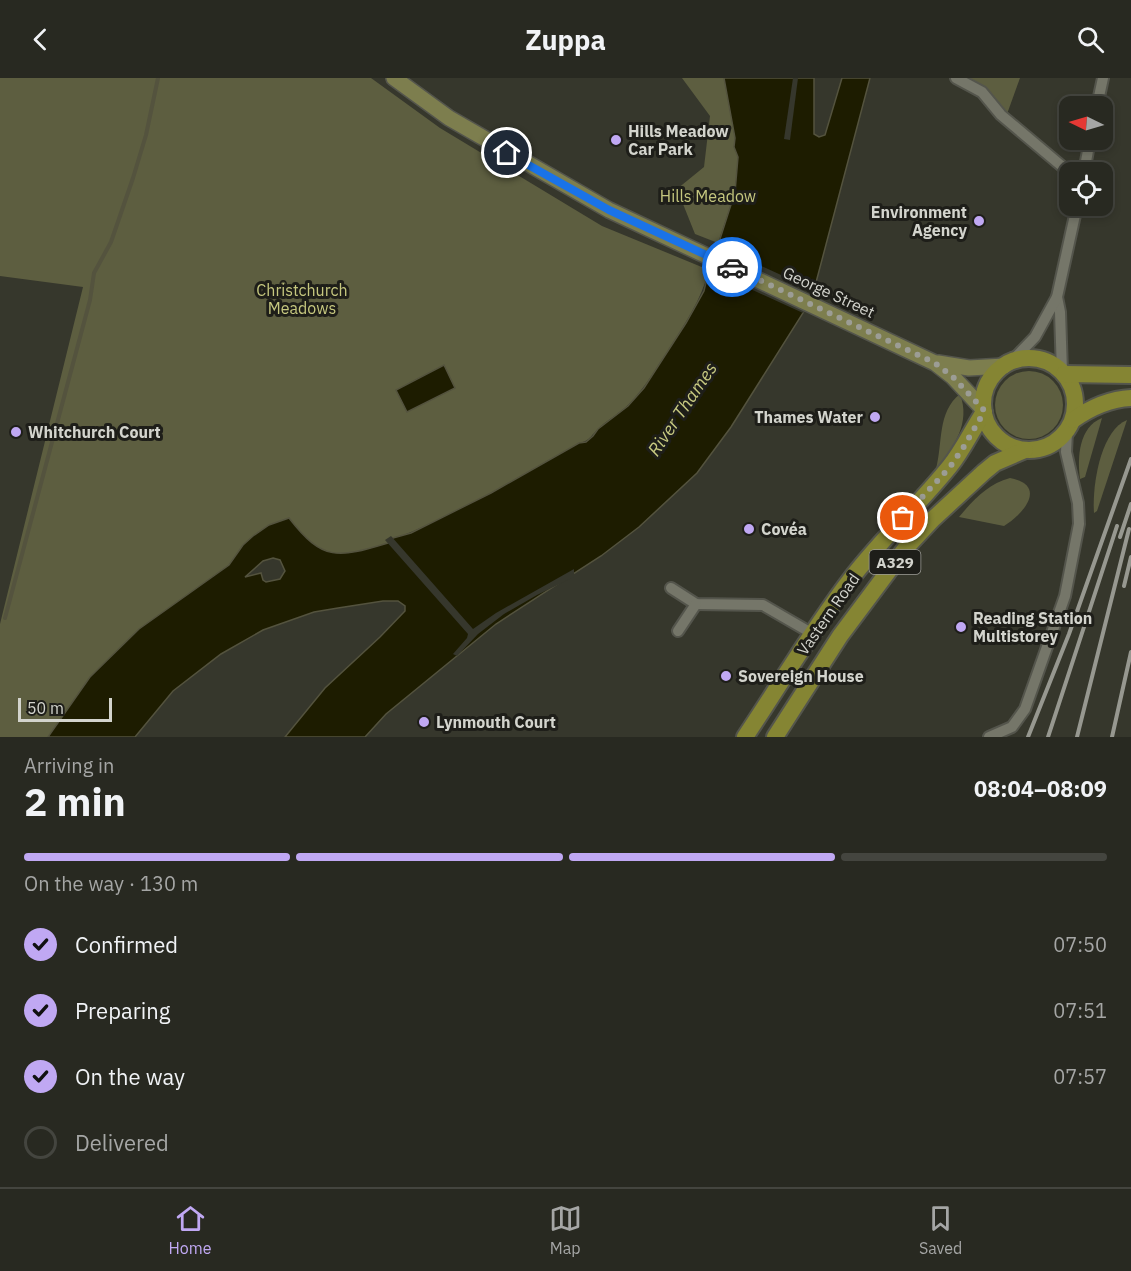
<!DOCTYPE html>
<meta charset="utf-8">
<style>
:root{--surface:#282921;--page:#30312a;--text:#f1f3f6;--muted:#a5a6a5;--line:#44453f;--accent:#c0a8f3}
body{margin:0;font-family:"IBM Plex Sans",sans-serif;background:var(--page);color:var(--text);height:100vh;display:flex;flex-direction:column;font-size:22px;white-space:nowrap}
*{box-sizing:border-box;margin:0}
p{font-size:20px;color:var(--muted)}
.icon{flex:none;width:33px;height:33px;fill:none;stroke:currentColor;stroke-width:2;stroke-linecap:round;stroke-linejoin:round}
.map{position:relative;height:659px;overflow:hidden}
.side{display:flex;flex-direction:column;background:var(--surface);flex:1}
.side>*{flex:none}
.needle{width:39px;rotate:275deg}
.tools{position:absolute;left:1059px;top:18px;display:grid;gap:12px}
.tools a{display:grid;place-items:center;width:54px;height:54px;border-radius:12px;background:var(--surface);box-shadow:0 3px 9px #0003,0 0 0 2px var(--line);font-size:30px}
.scale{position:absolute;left:18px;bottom:15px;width:94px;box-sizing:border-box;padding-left:6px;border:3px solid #d3d4cd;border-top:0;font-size:16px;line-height:21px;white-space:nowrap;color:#d3d4cd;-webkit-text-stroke:4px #1e1e19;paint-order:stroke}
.pin{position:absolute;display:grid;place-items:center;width:51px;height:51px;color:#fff;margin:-26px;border:3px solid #fff;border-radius:50%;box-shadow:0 2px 6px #0007}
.courier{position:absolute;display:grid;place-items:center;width:60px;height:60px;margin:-30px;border:4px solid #1a73e8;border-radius:50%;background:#fff;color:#222;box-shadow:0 2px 8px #0007}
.overview em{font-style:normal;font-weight:700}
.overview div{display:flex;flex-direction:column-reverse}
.overview{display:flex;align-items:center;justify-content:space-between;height:102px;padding:0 24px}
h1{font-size:39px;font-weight:700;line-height:45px}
.bar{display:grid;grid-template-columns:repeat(4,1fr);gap:9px 6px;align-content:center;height:72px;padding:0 24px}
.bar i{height:8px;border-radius:4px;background:var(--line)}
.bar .on{background:var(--accent)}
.bar p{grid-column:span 4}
ol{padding:0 24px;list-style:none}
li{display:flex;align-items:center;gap:18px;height:66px}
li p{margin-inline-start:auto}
li .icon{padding:6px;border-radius:50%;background:var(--accent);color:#111;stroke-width:4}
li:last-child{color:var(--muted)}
li i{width:33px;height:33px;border:3px solid var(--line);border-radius:50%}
header{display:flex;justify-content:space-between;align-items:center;height:78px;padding:0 24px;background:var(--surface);font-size:27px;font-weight:700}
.tab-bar{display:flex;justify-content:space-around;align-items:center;height:84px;border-top:2px solid var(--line);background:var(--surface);font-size:16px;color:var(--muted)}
.tab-bar a{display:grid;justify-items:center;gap:3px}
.tab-bar .on{color:var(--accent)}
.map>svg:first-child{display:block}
.green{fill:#5d5e40}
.water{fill:#1d1c00;stroke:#54533e;stroke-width:1.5;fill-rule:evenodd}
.pier{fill:#36372c}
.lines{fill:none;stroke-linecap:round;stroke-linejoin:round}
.stream{stroke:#54533e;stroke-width:4}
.minor-casing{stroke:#54554c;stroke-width:14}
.secondary-casing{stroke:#54554c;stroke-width:18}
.primary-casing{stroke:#54554c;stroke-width:20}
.minor{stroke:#757669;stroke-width:10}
.secondary{stroke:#7d7e4e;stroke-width:15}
.primary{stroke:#858533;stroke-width:16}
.rail{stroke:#979890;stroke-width:4}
.done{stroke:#9c9d95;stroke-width:6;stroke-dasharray:0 10.8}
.route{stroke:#1a73e8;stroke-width:8}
.poi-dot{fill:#c0a8f3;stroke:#1e1e19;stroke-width:2}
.labels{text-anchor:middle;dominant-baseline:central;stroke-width:6;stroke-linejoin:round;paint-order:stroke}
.shield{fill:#1e1e19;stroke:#9d9d97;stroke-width:1.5}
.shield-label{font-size:15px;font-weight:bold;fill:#d3d4cd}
.poi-label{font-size:16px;font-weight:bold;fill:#d3d4cd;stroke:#1e1e19;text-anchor:start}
.park-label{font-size:16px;fill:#c6c87f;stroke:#1e1e19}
.street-label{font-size:16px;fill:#d3d4cd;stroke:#1e1e19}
.water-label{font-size:18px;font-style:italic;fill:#c7c980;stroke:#1e1e19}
</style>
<header><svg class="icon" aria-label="back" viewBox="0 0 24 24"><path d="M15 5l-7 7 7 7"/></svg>Zuppa<svg class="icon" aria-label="search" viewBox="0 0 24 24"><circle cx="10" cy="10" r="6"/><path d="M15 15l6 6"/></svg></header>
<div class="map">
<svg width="1131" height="659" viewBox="0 0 1131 659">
<rect width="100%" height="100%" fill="#36372c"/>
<g class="green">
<path d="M 0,0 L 371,0 L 440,50 L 602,148 L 709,192 C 701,223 684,247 667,274 C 655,292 644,311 629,326 C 620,335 609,341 600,349 C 592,356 590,363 579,365 C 519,399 460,435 396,460 C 393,461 391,463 388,465 C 377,471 343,479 330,475 C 312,469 300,454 289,440 C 265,447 244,468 229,487 L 139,552 L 90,599 L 48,659 L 0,659 L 0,546 L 83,209 L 0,198 Z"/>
<polygon points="682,0 724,0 735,60 734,69 738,79 735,114 718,165 695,156 677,111 704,89 710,38"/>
<polygon points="961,0 1020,0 1007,36"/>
<circle cx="1029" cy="327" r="34"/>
<path d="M 960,316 C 971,345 954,369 936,391 C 943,365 937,334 960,316 Z"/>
<path d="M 1102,340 L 1085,399 L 1080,401 C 1077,379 1079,349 1102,340 Z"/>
<path d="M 1127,342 L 1097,433 L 1094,435 C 1092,409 1100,353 1127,342 Z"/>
<path d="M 1010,400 C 1047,407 1025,435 1004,448 L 959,439 C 974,421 988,406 1010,400 Z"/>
</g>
<g class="water">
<path d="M 724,0 L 814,0 L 814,56 L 819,59 L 825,57 L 842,0 L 870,0 L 814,212 L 803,235 L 731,349 L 697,395 L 639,449 L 601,478 L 496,546 L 386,636 L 365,659 L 285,659 L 325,610 L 380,559 L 405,533 L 405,528 L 398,523 L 383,523 L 338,530 L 314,534 L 263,552 L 221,576 L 173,613 L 135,659 L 48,659 L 90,599 L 139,551 L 229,487 L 243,467 L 253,458 L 269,447 L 289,440 C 323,484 338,480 388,465 L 393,460 L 411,455 L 491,415 L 579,365 L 586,364 L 593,358 L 598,351 L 628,328 L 644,310 L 686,245 L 704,213 L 709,192 L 720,169 L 720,161 L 735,114 L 738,79 L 734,69 L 735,60 ZM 273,480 L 280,482 L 285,493 L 280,501 L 266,504 L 263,502 L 261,495 L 245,499 L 263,483 Z"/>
<polygon points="444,287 455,310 407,334 396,312"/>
</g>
<g class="pier">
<polygon points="793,0 798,0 790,62 784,61"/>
<polygon points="720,169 814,212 803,235 709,192"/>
<polygon points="391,458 473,551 496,535 574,491 574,499 537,517 504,536 478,556 457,578 453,576 467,560 468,556 385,462"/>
</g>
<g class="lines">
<polyline class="stream" points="5,540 90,222 94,195 111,164 133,100 146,57 158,0"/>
<g class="minor-casing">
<g id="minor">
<polyline points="956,0 982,14 1001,37 1070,95"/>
<polyline points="1097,28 1103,0"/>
<polyline points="1084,94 1090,62"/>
<polyline points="1057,219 1060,234 1062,294"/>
<polyline points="1011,284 1035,259 1057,219 1077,128"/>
<polyline points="671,510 696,526 763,527 813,556"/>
<polyline points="678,553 696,526"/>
<polyline points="989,659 1012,649 1025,631 1065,518 1079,446 1078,425 1066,374 1067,354"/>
</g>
</g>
<g class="secondary-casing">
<g id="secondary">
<polyline points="394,0 449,40 609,132 935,285 953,299 983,331"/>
<polyline points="938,285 969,290 1004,288"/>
</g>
</g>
<g class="primary-casing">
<g id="primary">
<circle cx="1029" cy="326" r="46"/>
<polyline points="1064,296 1131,297"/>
<path d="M 1073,342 C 1090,330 1110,321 1131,320"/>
<path d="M 745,659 C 780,607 812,552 850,502 C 881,461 918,428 950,388 C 963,372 972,352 984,334"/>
<polyline points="775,659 840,558 905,471 933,441 984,394 995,385 1025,372"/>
</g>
</g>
<use href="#minor" class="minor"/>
<use href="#secondary" class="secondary"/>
<use href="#primary" class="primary"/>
<g class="rail">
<polyline points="1120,459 1131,426"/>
<polyline points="1124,508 1131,479"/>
<polyline points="1028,659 1069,556 1131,381"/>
<polyline points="1048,659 1117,448"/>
<polyline points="1077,659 1129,451"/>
<polyline points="1112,659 1131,574"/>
</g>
</g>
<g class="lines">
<polyline class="done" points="732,189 935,285 953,299 983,331 984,334 963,370 950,389 903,440"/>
<polyline class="route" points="507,75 609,132 732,189"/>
</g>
<g class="poi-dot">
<circle cx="616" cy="62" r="6"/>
<circle cx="979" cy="143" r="6"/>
<circle cx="875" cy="339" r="6"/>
<circle cx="16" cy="354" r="6"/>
<circle cx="749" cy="451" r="6"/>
<circle cx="961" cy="549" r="6"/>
<circle cx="726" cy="598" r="6"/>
<circle cx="424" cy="644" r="6"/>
</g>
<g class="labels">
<rect class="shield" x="869.5" y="472" width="51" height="24" rx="4.5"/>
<g class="shield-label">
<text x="895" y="484">A329</text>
</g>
<g class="poi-label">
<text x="628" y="53">Hills Meadow<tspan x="628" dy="18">Car Park</tspan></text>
<text x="967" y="134" text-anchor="end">Environment<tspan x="967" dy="18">Agency</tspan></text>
<text x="863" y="339" text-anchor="end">Thames Water</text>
<text x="28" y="354">Whitchurch Court</text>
<text x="761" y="451">Covéa</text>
<text x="973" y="540">Reading Station<tspan x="973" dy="18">Multistorey</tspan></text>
<text x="738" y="598">Sovereign House</text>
<text x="436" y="644">Lynmouth Court</text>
</g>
<g class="park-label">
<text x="708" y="118">Hills Meadow</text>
<text x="302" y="212">Christchurch<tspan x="302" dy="18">Meadows</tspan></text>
</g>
<g class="street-label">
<text transform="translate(829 214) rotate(25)">George Street</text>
<text transform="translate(828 536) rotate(-55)">Vastern Road</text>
</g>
<g class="water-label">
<text transform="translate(682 331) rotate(-56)">River Thames</text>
</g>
</g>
</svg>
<div class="tools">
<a><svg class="needle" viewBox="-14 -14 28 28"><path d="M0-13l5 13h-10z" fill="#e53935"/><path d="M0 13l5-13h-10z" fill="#a5a6a5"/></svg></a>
<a><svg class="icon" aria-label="locate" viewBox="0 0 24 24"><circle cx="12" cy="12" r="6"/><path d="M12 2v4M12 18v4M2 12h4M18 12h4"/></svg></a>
</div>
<div class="scale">50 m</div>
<div class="pin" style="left:903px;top:440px;background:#ea580c"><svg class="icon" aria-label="bag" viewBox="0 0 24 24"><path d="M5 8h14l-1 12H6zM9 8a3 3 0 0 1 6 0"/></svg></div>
<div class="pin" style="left:507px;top:75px;background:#1f2937"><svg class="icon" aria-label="home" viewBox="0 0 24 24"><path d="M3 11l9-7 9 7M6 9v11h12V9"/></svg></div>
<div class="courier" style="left:732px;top:189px"><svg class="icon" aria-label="car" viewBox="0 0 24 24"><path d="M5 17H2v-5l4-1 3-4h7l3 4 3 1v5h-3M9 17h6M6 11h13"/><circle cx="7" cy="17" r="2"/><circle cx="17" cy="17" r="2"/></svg></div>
</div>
<section class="side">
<div class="overview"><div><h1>2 min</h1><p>Arriving in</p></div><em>08:04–08:09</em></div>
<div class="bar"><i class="on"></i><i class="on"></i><i class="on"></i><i></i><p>On the way · 130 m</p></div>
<ol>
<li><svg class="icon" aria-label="check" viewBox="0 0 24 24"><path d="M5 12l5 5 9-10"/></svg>Confirmed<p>07:50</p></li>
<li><svg class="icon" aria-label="check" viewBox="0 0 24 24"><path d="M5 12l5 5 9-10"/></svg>Preparing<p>07:51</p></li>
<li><svg class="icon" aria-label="check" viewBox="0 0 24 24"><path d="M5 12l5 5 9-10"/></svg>On the way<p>07:57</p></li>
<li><i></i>Delivered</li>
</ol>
</section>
<nav class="tab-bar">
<a class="on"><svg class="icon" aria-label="home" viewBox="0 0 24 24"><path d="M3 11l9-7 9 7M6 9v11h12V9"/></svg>Home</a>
<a><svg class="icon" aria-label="map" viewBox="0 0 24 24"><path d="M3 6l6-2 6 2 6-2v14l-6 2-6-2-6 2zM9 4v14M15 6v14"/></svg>Map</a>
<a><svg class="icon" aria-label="saved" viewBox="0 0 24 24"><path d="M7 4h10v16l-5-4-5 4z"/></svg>Saved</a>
</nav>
